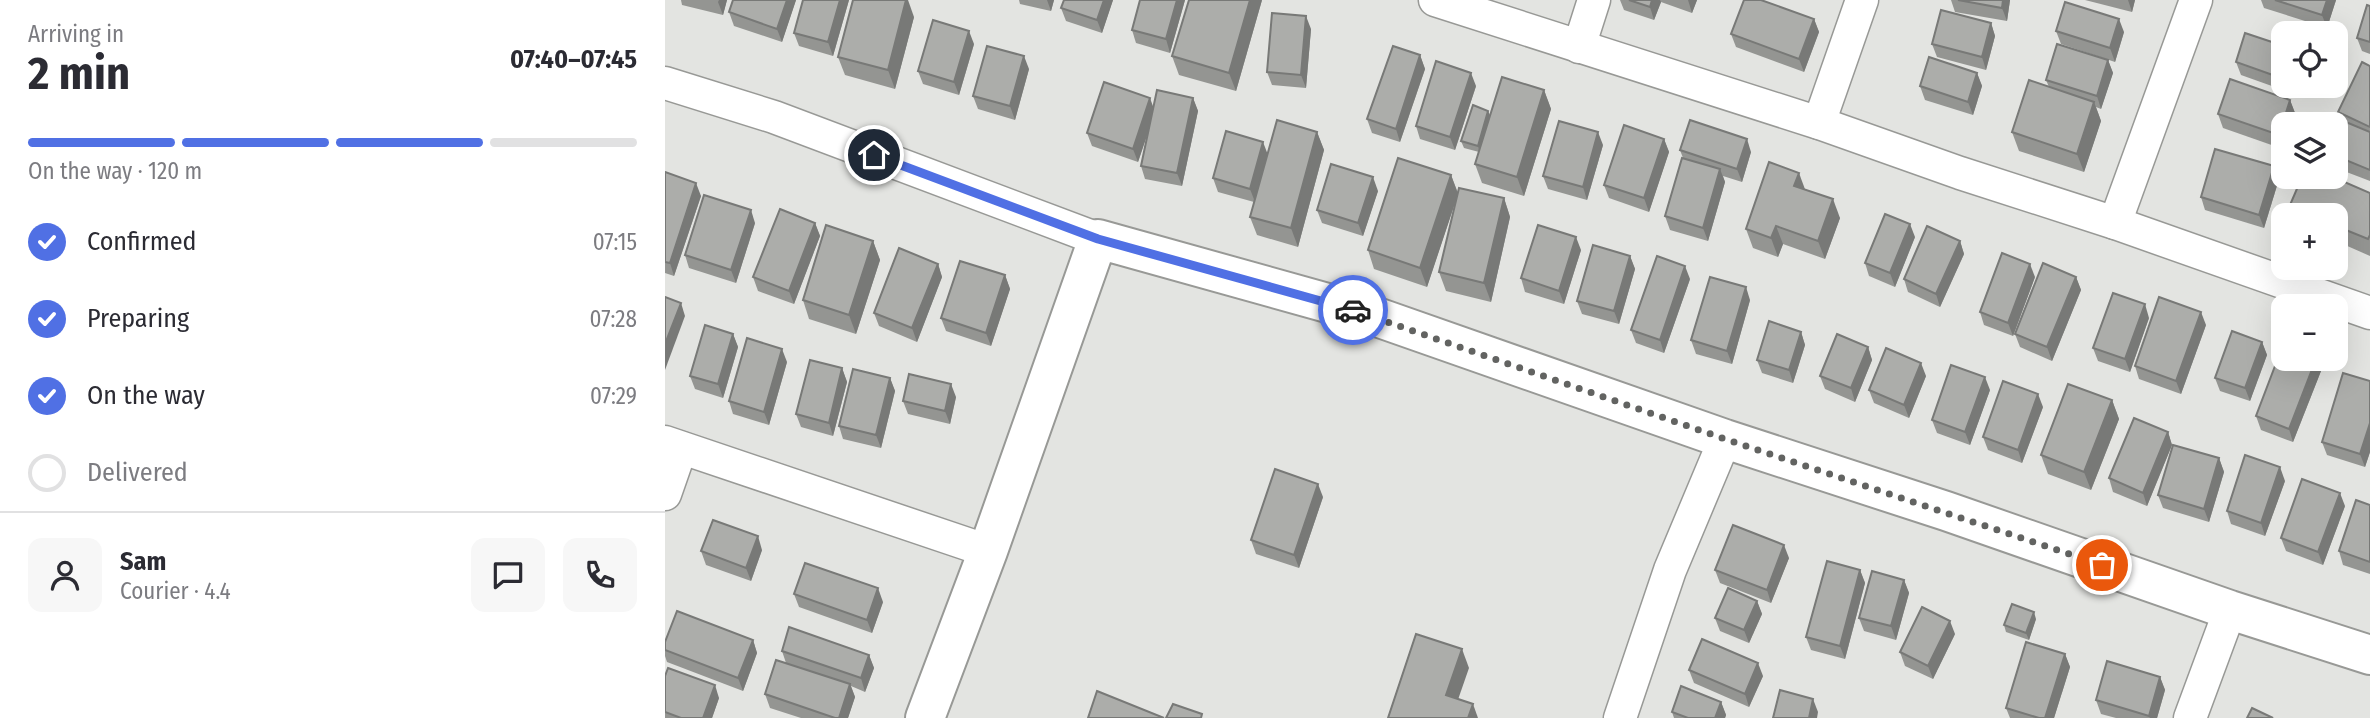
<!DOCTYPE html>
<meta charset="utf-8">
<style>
:root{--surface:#fff;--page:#f7f7f7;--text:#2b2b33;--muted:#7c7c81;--line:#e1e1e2;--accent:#5070e4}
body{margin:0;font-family:"Fira Sans Condensed",sans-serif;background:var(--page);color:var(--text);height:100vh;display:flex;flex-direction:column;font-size:26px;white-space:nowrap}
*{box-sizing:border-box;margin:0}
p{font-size:23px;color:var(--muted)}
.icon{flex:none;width:38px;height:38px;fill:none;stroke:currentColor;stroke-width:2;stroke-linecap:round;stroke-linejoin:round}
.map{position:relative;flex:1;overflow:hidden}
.drawer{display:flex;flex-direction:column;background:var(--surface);width:665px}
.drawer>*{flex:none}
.tools{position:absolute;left:1606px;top:21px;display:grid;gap:14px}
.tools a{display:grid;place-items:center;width:77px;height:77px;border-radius:14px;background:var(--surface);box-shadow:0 7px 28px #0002;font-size:35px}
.pin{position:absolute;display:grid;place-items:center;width:60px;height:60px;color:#fff;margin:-30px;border:4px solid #fff;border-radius:50%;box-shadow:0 2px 7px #0007}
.courier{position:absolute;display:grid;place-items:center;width:70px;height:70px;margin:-35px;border:5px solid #5070e4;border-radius:50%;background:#fff;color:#222;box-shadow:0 2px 9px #0007}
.overview em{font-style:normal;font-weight:700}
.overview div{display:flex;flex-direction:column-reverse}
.overview{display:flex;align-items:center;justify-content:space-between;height:119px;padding:0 28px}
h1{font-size:46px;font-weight:700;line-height:52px}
.bar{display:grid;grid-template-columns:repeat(4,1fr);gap:10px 7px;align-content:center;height:84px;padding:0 28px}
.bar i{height:9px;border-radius:5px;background:var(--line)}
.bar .on{background:var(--accent)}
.bar p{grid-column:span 4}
.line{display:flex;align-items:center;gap:18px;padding:0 28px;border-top:2px solid var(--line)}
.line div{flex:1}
.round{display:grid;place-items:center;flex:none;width:74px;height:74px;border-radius:14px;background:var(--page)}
ol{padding:0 28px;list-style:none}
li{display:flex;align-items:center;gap:21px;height:77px}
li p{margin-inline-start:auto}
li .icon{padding:7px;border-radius:50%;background:var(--accent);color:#fff;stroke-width:4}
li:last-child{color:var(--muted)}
li i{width:38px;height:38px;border:4px solid var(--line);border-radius:50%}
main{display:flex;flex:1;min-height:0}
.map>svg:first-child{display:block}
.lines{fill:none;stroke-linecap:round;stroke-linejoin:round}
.minor-casing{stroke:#989996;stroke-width:35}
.tertiary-casing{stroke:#989996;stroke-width:42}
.minor{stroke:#fff;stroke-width:32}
.tertiary{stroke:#fff;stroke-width:38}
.wall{fill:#949592}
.shaded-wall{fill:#787977}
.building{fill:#acadaa;stroke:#787977;stroke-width:2}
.done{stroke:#626361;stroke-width:7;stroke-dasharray:0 12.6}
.route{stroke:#5070e4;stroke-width:9}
</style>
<main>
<section class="drawer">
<div class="overview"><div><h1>2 min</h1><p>Arriving in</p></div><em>07:40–07:45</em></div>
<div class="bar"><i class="on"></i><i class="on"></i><i class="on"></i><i></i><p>On the way · 120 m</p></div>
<ol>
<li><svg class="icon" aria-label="check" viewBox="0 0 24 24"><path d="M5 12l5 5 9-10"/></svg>Confirmed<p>07:15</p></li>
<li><svg class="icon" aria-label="check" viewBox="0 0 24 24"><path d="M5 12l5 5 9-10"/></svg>Preparing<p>07:28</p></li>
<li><svg class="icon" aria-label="check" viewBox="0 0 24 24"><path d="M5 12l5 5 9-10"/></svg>On the way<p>07:29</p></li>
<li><i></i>Delivered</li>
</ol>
<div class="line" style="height:126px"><a class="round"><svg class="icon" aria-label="person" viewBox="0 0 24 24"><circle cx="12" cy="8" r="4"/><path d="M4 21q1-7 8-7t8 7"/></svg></a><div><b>Sam</b><p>Courier · 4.4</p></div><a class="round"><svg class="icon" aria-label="chat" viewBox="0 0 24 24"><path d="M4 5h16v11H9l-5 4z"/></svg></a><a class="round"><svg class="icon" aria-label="phone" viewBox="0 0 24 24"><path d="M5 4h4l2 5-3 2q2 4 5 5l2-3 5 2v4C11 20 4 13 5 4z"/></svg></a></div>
</section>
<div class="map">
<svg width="1705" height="718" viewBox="0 0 1705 718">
<rect width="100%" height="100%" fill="#e3e4e1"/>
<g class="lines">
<g class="minor-casing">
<g id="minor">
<polyline points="770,0 1154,123 1295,173 1450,223 1705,313"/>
<polyline points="914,47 929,0"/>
<polyline points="0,83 109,117 433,239"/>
<polyline points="1154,123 1197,0"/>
<polyline points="1450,223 1531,0"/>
<polyline points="0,442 323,551"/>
<polyline points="0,494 16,448"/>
<polyline points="955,718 1005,570 1060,439"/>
<polyline points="1525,718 1565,610"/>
</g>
</g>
<g class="tertiary-casing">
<polyline id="tertiary" points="260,718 323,551 433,239 709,316 1060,439 1281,511 1565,610 1705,655"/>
</g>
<use href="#minor" class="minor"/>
<use href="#tertiary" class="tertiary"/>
</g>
<g class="wall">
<polygon points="16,0 62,0 58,15 17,5"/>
<polygon points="131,0 117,42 69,26 64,12"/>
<polygon points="138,0 184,0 168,56 134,46 129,33"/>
<polygon points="354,0 389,0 386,11 355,4"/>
<polygon points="448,0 437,33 401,21 396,8"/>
<polygon points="475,0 520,0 505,53 471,43 467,30"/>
<polygon points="597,0 571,91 514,75 507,56"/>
<polygon points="955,0 1032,0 1027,13 996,2 989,20 959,10"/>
<polygon points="1286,0 1345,0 1342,21 1290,12"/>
<polygon points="1420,0 1470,0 1467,12"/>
<polygon points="1596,0 1671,0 1662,28 1599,8"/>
<polygon points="1705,6 1705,54 1697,51 1692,38"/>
<polygon points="249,17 230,89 180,75 173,57"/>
<polygon points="1149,19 1154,32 1139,72 1071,47 1066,34"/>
<polygon points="1326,23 1330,36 1321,70 1272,57 1267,44"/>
<polygon points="646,29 641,88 607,85 602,72"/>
<polygon points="1391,31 1459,32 1450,62 1396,44"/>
<polygon points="309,44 294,95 258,84 253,71"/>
<polygon points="1619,46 1619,86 1626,86 1624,92 1576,75 1571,62"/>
<polygon points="755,55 760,69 735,142 707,133 702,119"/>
<polygon points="1443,60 1448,73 1436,109 1431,107 1436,121 1419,172 1354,151 1347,132 1384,87 1381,80"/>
<polygon points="1705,66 1705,181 1671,168 1671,132 1677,121 1673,112"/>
<polygon points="364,69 350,120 313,109 308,96"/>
<polygon points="1312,73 1317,86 1308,115 1260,100 1255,86"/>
<polygon points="811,86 790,150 755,139 751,126"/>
<polygon points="879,90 886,109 859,196 817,183 810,164 814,152 799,148 796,141 825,116"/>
<polygon points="528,98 533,111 517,186 480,179 476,166 482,135 473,162 427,146 422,133 488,106"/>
<polygon points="1625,100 1630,113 1618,149 1558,128 1553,114"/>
<polygon points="652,132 659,150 633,247 592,235 585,217 589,202 553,192 548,178"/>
<polygon points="999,139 1004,152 984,212 944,198 939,185"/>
<polygon points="938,145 922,200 883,189 878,176"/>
<polygon points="1015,150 1086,152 1077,182 1058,176 1060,182 1043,241 1005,230 1000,216 1018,158"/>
<polygon points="1609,166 1614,179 1599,228 1540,210 1536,197"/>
<polygon points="0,172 36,196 9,276 0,273"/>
<polygon points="786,175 793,193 839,198 845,217 826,302 781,291 774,272 791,200 762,287 709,269 703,250"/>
<polygon points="1140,189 1175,218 1160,259 1118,244 1113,257 1088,248 1081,229"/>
<polygon points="713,191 698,236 657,223 652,210"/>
<polygon points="1705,193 1705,256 1671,241 1671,215 1628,215 1625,205"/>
<polygon points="90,223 71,283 24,268 20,255"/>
<polygon points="150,223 155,236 129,304 93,291 88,277"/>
<polygon points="1250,237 1230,287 1204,276 1200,263"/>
<polygon points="208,241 215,260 191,334 144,319 138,300"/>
<polygon points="1295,241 1299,254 1275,307 1243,292 1239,279"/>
<polygon points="916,250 899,304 860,292 856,278"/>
<polygon points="965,256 970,269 954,324 917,314 912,301"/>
<polygon points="273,264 277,277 252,342 214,326 209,313"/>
<polygon points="340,275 345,289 326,346 281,331 276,318"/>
<polygon points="1370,277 1348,336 1319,325 1315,312"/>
<polygon points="1411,277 1416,290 1387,361 1355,347 1350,334"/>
<polygon points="1025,279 999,353 971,343 966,330"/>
<polygon points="1085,300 1067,364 1031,354 1026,340"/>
<polygon points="1484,318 1465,372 1433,361 1428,348"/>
<polygon points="1541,325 1516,394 1474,379 1470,366"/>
<polygon points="1136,332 1140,345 1128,383 1097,373 1092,360"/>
<polygon points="68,334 73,347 58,398 30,389 25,376"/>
<polygon points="1597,342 1602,355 1585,401 1555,391 1550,378"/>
<polygon points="1203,347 1207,360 1190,402 1160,389 1155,376"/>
<polygon points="1619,359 1651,359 1656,371 1628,442 1596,430 1591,416"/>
<polygon points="122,362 104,425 68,414 64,401"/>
<polygon points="177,368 182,382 168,436 136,427 131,414"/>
<polygon points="1261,376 1244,418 1209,403 1204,390"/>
<polygon points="225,378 230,391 216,448 178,439 174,426"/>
<polygon points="1705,381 1705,452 1700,467 1662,455 1657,442"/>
<polygon points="1325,390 1305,445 1272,433 1267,420"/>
<polygon points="291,397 285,424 243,414 238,401"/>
<polygon points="1447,400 1454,419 1426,490 1383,474 1376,455"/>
<polygon points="1378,407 1357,463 1323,450 1318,437"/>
<polygon points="1503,432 1507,445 1482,506 1448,492 1444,478"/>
<polygon points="1554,458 1559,472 1544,522 1498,508 1493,495"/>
<polygon points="1620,481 1600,536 1566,524 1562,511"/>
<polygon points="658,497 634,568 591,554 586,540"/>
<polygon points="1705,505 1705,574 1678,565 1674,551"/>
<polygon points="1680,506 1658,565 1621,551 1616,538"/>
<polygon points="97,550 86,581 41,565 36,551"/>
<polygon points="1124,558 1106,603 1055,583 1050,570"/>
<polygon points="1195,570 1200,583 1180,659 1146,650 1141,637"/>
<polygon points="1239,580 1244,593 1231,640 1199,631 1194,618"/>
<polygon points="129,594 218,602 207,633 134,607"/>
<polygon points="1092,601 1097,614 1084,643 1055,631 1050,618"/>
<polygon points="1371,619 1364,640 1341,632 1339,625"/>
<polygon points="1290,634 1268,679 1240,666 1235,652"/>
<polygon points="88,640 92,653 78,691 2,662 0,656 0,642"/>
<polygon points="117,651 204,655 209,668 200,692 186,686 190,697 183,718 136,718 105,708 100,694 121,663"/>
<polygon points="1400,654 1405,667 1389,718 1345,718 1341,708"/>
<polygon points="1024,670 1098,676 1084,707 1029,683"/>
<polygon points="0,676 54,698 47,718 0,718"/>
<polygon points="1495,677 1500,690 1492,718 1451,718 1436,714 1431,700"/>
<polygon points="1056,702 1061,715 1060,718 1009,718 1007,712"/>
</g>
<g class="shaded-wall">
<polygon points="54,0 62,0 58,15 53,2"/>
<polygon points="122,0 131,0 117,42 112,29"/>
<polygon points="175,0 184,0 168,56 163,42"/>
<polygon points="241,0 243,0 249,17 230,89 223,70"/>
<polygon points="382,0 389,0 386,11"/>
<polygon points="439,0 448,0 437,33 432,20"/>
<polygon points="512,0 520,0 505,53 501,39"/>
<polygon points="585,0 597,0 571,91 564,73"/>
<polygon points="987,0 995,0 996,2 989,20 985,7"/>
<polygon points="1023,0 1032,0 1027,13"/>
<polygon points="1338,0 1345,0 1342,21 1337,8"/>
<polygon points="1463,0 1470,0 1467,12"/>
<polygon points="1662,0 1671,0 1662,28 1657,15"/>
<polygon points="641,16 646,29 641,88 636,75"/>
<polygon points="1149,19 1154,32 1139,72 1134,59"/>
<polygon points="1454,19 1459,32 1450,62 1445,48"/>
<polygon points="1326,23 1330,36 1321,70 1317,57"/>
<polygon points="304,31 309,44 294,95 289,82"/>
<polygon points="755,55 760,69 735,142 731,129"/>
<polygon points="359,56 364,69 350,120 345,106"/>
<polygon points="1443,60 1448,73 1436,109 1432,96"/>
<polygon points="806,73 811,86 790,150 785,137"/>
<polygon points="1312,73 1317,86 1308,115 1303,102"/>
<polygon points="879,90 886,109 859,196 852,177"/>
<polygon points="485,98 490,112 473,162 468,149"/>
<polygon points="528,98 533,111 517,186 512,173"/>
<polygon points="1625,100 1630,113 1627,124 1619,124 1618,149 1614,135"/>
<polygon points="1429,102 1436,121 1419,172 1412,154"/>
<polygon points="823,111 826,117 815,153 813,146"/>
<polygon points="652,132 659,150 633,247 626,228"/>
<polygon points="933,132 938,145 922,200 918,187"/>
<polygon points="999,139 1004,152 984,212 979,198"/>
<polygon points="1082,139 1086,152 1077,182 1072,169"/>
<polygon points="598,142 603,155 590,202 585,189"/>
<polygon points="1609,166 1614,179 1599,228 1594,215"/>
<polygon points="1055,169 1060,182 1043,241 1038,228"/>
<polygon points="1134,173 1141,192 1129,186"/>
<polygon points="786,175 793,194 762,287 755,268"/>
<polygon points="708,177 713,191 698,236 693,223"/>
<polygon points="31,183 36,196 9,276 5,263"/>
<polygon points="839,198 845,217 826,302 819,283"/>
<polygon points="1168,199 1175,218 1160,259 1153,241"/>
<polygon points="86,210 90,223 71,283 66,270"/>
<polygon points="150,223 155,236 129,304 124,291"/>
<polygon points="1245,224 1250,237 1230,287 1225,273"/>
<polygon points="1111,226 1118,244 1113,257 1106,238"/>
<polygon points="911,237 916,250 899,304 894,291"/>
<polygon points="208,241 215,260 191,334 184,315"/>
<polygon points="1295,241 1299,254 1275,307 1271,294"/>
<polygon points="965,256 970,269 954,324 949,311"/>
<polygon points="273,264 277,277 252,342 247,328"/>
<polygon points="1365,264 1370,277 1348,336 1343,323"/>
<polygon points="1020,266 1025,279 999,353 995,340"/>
<polygon points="340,275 345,289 326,346 321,333"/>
<polygon points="1411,277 1416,290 1387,361 1382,347"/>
<polygon points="1081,287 1085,300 1067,364 1062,351"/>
<polygon points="16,303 20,316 0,370 0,344"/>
<polygon points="1480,304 1484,318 1465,372 1460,359"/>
<polygon points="1536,312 1541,325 1516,394 1511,381"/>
<polygon points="1136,332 1140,345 1128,383 1124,370"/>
<polygon points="68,334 73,347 58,398 53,384"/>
<polygon points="1597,342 1602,355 1585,401 1580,388"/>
<polygon points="1203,347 1207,360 1190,402 1186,388"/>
<polygon points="117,349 122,362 104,425 99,412"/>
<polygon points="1651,359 1656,371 1628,442 1624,429"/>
<polygon points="1256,363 1261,376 1244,418 1239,405"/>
<polygon points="177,368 182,382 168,436 164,423"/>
<polygon points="1320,377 1325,390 1305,445 1300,432"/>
<polygon points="225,378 230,391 216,448 211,435"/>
<polygon points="286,384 291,397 285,424 280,411"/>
<polygon points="1373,394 1378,407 1357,463 1353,450"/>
<polygon points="1447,400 1454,419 1426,490 1419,472"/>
<polygon points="1705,423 1705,452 1700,467 1695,454"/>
<polygon points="1503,432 1507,445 1482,506 1478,493"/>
<polygon points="1554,458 1559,472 1544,522 1539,509"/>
<polygon points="1615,467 1620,481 1600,536 1596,523"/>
<polygon points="653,484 658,497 634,568 629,555"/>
<polygon points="1675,493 1680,506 1658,565 1653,552"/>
<polygon points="93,536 97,550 86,581 81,568"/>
<polygon points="1119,545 1124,558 1106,603 1102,590"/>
<polygon points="1195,570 1200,583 1180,659 1175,646"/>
<polygon points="1239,580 1244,593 1231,640 1226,626"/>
<polygon points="213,588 218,602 207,633 202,620"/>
<polygon points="1092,601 1097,614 1084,643 1079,630"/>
<polygon points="1369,612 1371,619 1364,640 1361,633"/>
<polygon points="1285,621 1290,634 1268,679 1263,666"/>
<polygon points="88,640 92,653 78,691 73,678"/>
<polygon points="797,649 804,668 788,714 781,695"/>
<polygon points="1400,654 1405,667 1389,718 1380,718"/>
<polygon points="204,655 209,668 200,692 196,678"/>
<polygon points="1093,663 1098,676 1084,707 1080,694"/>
<polygon points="1495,677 1500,690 1492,718 1485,718 1484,716"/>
<polygon points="185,684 190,697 183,718 174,718"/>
<polygon points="50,685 54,698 47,718 38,718"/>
<polygon points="1148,699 1153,712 1152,718 1144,718"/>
<polygon points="1056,702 1061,715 1060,718 1050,718"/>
<polygon points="808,704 813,718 803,718"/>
</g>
<g class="building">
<polygon points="68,0 122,0 112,29 64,12"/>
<polygon points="138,0 175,0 163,42 129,33"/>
<polygon points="188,0 241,0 223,70 173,57"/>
<polygon points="399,0 439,0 432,20 396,8"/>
<polygon points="475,0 512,0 501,39 467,30"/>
<polygon points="524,0 585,0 564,73 507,56"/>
<polygon points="964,0 987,0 985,7"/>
<polygon points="1079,0 1096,0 1149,19 1134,59 1066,34"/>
<polygon points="1293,0 1338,0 1337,8"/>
<polygon points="1610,0 1662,0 1657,15"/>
<polygon points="1400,2 1454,19 1445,48 1391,31"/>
<polygon points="1702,5 1705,6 1705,42 1692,38"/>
<polygon points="1276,10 1326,23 1317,57 1267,44"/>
<polygon points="607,13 641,16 636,75 602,72"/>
<polygon points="268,20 304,31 289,82 253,71"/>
<polygon points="1580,33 1619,46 1619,79 1571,62"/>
<polygon points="1392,44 1443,60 1432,96 1381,80"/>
<polygon points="322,46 359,56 345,106 308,96"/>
<polygon points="728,46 755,55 731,129 702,119"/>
<polygon points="1264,57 1312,73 1303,102 1255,86"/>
<polygon points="771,61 806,73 785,137 751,126"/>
<polygon points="1697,62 1705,66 1705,127 1673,112"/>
<polygon points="837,77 879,90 852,177 810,164"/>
<polygon points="1565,79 1625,100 1614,135 1553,114"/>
<polygon points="1364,80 1429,102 1412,154 1347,132"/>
<polygon points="439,82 485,98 468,149 422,133"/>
<polygon points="492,90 528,98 512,173 476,166"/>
<polygon points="808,105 823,111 813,146 796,141"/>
<polygon points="612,120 652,132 626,228 585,217"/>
<polygon points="1025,120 1082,139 1072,169 1015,150"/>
<polygon points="1676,120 1705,132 1705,170 1671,156 1671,132"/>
<polygon points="894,121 933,132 918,187 878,176"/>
<polygon points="959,125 999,139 979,198 939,185"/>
<polygon points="561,131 598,142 585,189 548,178"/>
<polygon points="1550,149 1609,166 1594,215 1536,197"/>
<polygon points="733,158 786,175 755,268 703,250"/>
<polygon points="1017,158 1055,169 1038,228 1000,216"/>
<polygon points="1104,162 1134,173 1129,186 1168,199 1153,241 1111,226 1106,238 1081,229"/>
<polygon points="666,164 708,177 693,223 652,210"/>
<polygon points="0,172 31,183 5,263 0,262"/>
<polygon points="1637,177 1668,177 1705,193 1705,235 1703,239 1671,226 1671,215 1648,215 1625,205"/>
<polygon points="794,188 839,198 819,283 774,272"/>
<polygon points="39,195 86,210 66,270 20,255"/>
<polygon points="115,209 150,223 124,291 88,277"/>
<polygon points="1220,214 1245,224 1225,273 1200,263"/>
<polygon points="161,225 208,241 184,315 138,300"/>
<polygon points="873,225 911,237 894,291 856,278"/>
<polygon points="1262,226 1295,241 1271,294 1239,279"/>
<polygon points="928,245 965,256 949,311 912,301"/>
<polygon points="234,248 273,264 247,328 209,313"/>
<polygon points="1337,253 1365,264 1343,323 1315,312"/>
<polygon points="992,256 1020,266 995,340 966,330"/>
<polygon points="295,261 340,275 321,333 276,318"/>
<polygon points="1378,263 1411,277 1382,347 1350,334"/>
<polygon points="1045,277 1081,287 1062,351 1026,340"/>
<polygon points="1448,293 1480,304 1460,359 1428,348"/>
<polygon points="0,297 16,303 0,344"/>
<polygon points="1494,297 1536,312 1511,381 1470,366"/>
<polygon points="1104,321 1136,332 1124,370 1092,360"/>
<polygon points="40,325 68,334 53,384 25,376"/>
<polygon points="1567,331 1597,342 1580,388 1550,378"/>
<polygon points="1172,334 1203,347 1186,388 1155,376"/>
<polygon points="82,338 117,349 99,412 64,401"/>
<polygon points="1618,345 1619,359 1651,359 1624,429 1591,416"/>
<polygon points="1221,348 1256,363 1239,405 1204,390"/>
<polygon points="145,360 177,368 164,423 131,414"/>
<polygon points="1286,365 1320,377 1300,432 1267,420"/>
<polygon points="188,369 225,378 211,435 174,426"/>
<polygon points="1678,373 1705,381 1705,423 1695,454 1657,442"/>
<polygon points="244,374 286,384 280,411 238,401"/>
<polygon points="1338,381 1373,394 1353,450 1318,437"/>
<polygon points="1403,384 1447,400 1419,472 1376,455"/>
<polygon points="1469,418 1503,432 1478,493 1444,478"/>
<polygon points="1508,445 1554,458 1539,509 1493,495"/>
<polygon points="1580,455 1615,467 1596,523 1562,511"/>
<polygon points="610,469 653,484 629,555 586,540"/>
<polygon points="1637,479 1675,493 1653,552 1616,538"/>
<polygon points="1691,500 1705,505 1705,562 1674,551"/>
<polygon points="48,520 93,536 81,568 36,551"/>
<polygon points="1068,525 1119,545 1102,590 1050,570"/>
<polygon points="1162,561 1195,570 1175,646 1141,637"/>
<polygon points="140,563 213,588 202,620 129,594"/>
<polygon points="1207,571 1239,580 1226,626 1194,618"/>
<polygon points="1063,588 1092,601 1079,630 1050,618"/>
<polygon points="1347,604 1369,612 1361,633 1339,625"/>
<polygon points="1257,607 1285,621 1263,666 1235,652"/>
<polygon points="12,611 88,640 73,678 0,650 0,642"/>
<polygon points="124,627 204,655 196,678 117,651"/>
<polygon points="751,634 797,649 781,695 808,704 803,718 723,718"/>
<polygon points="1037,639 1093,663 1080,694 1024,670"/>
<polygon points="1361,642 1400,654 1380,718 1374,718 1341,708"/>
<polygon points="111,660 185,684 174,718 170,718 100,694"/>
<polygon points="1442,661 1495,677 1484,716 1431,700"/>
<polygon points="3,668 50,685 38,718 16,718 0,712 0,676"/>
<polygon points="1016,686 1056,702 1050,718 1023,718 1007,712"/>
<polygon points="1115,690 1148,699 1144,718 1108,718"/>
<polygon points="432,691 499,718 423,718"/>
<polygon points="508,704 537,714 536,718 501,718"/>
<polygon points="1587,708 1608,718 1582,718"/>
</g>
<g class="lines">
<polyline class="done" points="688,310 1060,439 1437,565"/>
<polyline class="route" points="209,155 433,239 688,310"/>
</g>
</svg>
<div class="tools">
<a><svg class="icon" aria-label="locate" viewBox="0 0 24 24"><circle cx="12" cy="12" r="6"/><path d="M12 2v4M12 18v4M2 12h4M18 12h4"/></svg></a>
<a><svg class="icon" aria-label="layers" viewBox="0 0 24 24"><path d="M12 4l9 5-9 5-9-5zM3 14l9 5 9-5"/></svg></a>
<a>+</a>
<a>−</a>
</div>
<div class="pin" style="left:1437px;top:565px;background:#ea580c"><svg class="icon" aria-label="bag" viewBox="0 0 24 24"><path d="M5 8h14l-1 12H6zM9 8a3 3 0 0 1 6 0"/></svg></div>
<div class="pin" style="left:209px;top:155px;background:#1f2937"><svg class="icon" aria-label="home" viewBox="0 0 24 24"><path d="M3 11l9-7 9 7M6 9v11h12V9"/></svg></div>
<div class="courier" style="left:688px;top:310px"><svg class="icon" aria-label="car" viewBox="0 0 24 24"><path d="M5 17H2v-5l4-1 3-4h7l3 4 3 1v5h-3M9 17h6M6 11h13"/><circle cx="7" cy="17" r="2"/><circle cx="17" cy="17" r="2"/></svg></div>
</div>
</main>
